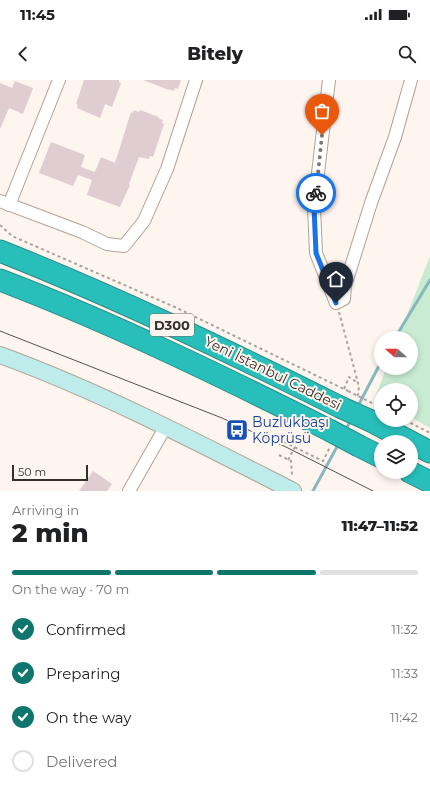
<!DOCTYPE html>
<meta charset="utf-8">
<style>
:root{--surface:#fff;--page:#f6f6f6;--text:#202124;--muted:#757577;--line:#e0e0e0;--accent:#0f766e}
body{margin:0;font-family:Montserrat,sans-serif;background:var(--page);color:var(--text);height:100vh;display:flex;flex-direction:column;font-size:15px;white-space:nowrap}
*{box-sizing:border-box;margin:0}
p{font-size:13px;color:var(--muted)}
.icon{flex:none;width:22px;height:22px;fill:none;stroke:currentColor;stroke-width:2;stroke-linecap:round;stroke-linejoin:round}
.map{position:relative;height:411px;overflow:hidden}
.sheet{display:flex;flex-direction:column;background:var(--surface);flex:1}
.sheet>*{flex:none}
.needle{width:26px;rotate:291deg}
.tools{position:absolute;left:374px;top:251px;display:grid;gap:8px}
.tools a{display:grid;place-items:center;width:44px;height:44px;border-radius:50%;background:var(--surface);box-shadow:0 2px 6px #0003;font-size:20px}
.scale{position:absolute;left:12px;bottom:10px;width:76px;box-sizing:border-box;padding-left:4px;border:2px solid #36302c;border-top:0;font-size:11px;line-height:14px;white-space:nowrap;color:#36302c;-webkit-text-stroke:3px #fdf5ee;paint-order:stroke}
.pin{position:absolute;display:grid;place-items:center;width:34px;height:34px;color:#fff;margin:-41px -17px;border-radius:50% 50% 50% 0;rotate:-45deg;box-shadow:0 0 4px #0007}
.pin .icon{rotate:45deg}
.courier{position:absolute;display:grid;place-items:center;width:40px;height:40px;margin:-20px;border:3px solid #1a73e8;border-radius:50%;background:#fff;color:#222;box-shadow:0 1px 5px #0007}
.headline em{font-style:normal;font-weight:800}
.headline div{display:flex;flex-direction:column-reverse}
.headline{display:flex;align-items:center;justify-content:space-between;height:68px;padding:0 12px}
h1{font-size:26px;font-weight:800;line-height:30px}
.bar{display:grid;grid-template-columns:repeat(4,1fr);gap:6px 4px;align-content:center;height:48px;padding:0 12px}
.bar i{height:5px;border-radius:3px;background:var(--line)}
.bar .active{background:var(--accent)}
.bar p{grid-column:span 4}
ol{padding:0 12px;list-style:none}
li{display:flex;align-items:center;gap:12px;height:44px}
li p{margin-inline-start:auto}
li .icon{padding:4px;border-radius:50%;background:var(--accent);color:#fff;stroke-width:4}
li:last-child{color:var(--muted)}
li i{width:22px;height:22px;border:2px solid var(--line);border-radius:50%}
.status{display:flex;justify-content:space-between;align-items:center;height:28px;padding:0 20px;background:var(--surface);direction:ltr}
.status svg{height:11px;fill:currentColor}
header{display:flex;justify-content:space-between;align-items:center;height:52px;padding:0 12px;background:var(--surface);font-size:18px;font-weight:800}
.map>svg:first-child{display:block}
.green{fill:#c8ebd1}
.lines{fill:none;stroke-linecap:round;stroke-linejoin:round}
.stream{stroke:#88b8bf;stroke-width:3}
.building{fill:#dfcdd2}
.street-casing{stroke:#b0a398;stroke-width:14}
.secondary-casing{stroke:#b0a398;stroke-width:18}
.highway-casing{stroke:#2d8d89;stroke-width:23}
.path{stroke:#aba49e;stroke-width:2;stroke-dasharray:3 3;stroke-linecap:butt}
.street{stroke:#fff;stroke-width:12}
.secondary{stroke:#beeceb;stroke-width:16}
.highway{stroke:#28bfbb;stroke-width:21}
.tram{stroke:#58514d;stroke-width:1}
.highway-bridge-casing{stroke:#2d8d89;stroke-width:23;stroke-linecap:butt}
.path-bridge{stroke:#aba49e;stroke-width:2;stroke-dasharray:3 3;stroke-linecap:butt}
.highway-bridge{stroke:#28bfbb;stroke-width:21}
.done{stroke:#7c7570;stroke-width:4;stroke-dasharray:0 7.2}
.route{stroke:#1a73e8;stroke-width:5}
.labels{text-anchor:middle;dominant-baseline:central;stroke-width:4;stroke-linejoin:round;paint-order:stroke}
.shield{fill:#fdf5ee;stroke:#726b66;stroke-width:1}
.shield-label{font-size:13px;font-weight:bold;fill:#36302c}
.street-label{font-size:14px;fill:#36302c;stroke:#fdf5ee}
.transit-label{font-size:14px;fill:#164399;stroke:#fdf5ee;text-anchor:start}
</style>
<div class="status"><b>11:45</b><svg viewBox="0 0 49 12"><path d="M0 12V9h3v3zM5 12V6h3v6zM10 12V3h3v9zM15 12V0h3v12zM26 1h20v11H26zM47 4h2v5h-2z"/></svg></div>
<header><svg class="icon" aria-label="back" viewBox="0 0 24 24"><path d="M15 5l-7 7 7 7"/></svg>Bitely<svg class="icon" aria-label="search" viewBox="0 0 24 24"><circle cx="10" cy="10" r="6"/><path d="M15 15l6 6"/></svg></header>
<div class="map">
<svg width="430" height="411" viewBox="0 0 430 411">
<rect width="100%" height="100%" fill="#fdf5ee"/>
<polygon class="green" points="430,176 430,348 411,337 411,310 381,310 381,321 375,318 386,288 411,288 411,258 398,258"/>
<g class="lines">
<g class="stream">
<polyline points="395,258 430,200"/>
<polyline points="358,326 381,282"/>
<polyline points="345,351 351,340"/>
<polyline points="313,411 339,363"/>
</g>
</g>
<g class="building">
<polygon points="84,0 119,0 119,2 121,3 112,27 105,24 100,38 77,28 78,25 76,24"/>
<polygon points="143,0 181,0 178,9 175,8 174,11 169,9 169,10"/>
<polygon points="15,1 33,8 23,34 9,28 0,49 0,3 12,8"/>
<polygon points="134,30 139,32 140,30 159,37 158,38 163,40 162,43 164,44 153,77 150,76 149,79 139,77 129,104 130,105 120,127 87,115 92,100 78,95 73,106 39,93 51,62 85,75 81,87 95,92 101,77 115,83 131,32 133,33"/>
<polygon points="93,391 112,404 107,411 79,411"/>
</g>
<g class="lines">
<g class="street-casing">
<g id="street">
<polyline points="329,0 314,127 316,173 336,223 344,219 345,206 371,123 395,57 411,0"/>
<polyline points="0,121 82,152 107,164 124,166 144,141 167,89 196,0"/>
<polyline points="9,125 59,0"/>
<polyline points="129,411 166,346"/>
</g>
</g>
<g class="secondary-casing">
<path id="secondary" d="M 0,275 C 101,312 197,362 293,411"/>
</g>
<g class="highway-casing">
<g id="highway">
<path d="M 0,171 C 116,217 228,271 340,327"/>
<path d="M 0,200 C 113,243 221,296 329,350"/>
<polyline points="371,341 430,372"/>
<polyline points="359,366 381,377"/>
<polyline points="410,392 430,402"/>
</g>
</g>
<g class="path">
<polyline points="0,145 12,156 177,228 348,311"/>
<polyline points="339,232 358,303 359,312 356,319"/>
<polyline points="344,309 349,297 358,303"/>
<polyline points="378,326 381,327"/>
<polyline points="405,340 430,353"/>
<polyline points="284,362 323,381 330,367"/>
<polyline points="279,375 291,381 292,396"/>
<polyline points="288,380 295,367"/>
</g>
<use href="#street" class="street"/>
<use href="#secondary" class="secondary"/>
<use href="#highway" class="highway"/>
<polyline class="tram" points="0,251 222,338 286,367 373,411"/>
<g class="highway-bridge-casing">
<g id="highway-bridge">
<polyline points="340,327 371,341"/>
<polyline points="329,350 359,366"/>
</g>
</g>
<polyline class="path-bridge" points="348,311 378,326"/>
<use href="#highway-bridge" class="highway-bridge"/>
</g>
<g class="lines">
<polyline class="done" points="316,113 322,55"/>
<polyline class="route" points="316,113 314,127 316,173 336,223"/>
</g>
<defs>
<g id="bus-square" transform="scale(1.15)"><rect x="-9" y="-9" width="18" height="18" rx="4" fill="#1a4fb4" stroke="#fdf5ee"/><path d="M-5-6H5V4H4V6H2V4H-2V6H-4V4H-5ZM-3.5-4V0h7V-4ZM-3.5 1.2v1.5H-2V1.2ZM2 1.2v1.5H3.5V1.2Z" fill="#fff"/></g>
</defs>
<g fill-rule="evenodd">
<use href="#bus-square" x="237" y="350"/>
</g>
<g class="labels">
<rect class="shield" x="150" y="234" width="44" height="22" rx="3"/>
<g class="shield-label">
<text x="172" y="245">D300</text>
</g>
<g class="street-label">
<text transform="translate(273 293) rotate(26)">Yeni İstanbul Caddesi</text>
</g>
<g class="transit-label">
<text x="252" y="342">Buzlukbaşı<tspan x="252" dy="16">Köprüsü</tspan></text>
</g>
</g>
</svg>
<div class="tools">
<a><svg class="needle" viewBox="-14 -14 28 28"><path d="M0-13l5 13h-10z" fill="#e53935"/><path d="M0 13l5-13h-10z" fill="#757577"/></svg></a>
<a><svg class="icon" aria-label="locate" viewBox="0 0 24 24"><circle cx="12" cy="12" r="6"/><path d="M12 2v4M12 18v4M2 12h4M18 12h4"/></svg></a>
<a><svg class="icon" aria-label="layers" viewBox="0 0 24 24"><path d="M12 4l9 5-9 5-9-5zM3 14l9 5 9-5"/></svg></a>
</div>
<div class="scale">50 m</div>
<div class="pin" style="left:322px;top:55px;background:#ea580c"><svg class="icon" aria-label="bag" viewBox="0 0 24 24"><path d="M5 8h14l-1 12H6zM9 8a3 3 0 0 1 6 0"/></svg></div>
<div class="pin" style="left:336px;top:223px;background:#1f2937"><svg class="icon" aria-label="home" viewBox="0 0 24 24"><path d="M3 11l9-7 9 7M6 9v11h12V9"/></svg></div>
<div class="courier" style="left:316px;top:113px"><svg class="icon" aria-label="bike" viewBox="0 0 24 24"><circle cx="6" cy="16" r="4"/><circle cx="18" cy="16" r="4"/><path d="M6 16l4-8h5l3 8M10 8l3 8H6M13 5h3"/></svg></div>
</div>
<section class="sheet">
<div class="headline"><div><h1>2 min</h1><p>Arriving in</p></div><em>11:47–11:52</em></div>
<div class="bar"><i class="active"></i><i class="active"></i><i class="active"></i><i></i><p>On the way · 70 m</p></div>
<ol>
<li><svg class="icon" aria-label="check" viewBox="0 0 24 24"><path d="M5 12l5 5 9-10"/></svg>Confirmed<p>11:32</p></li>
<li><svg class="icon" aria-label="check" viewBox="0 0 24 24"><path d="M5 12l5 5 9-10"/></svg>Preparing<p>11:33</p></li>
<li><svg class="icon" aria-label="check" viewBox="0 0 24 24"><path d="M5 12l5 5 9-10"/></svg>On the way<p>11:42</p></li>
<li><i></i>Delivered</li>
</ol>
</section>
